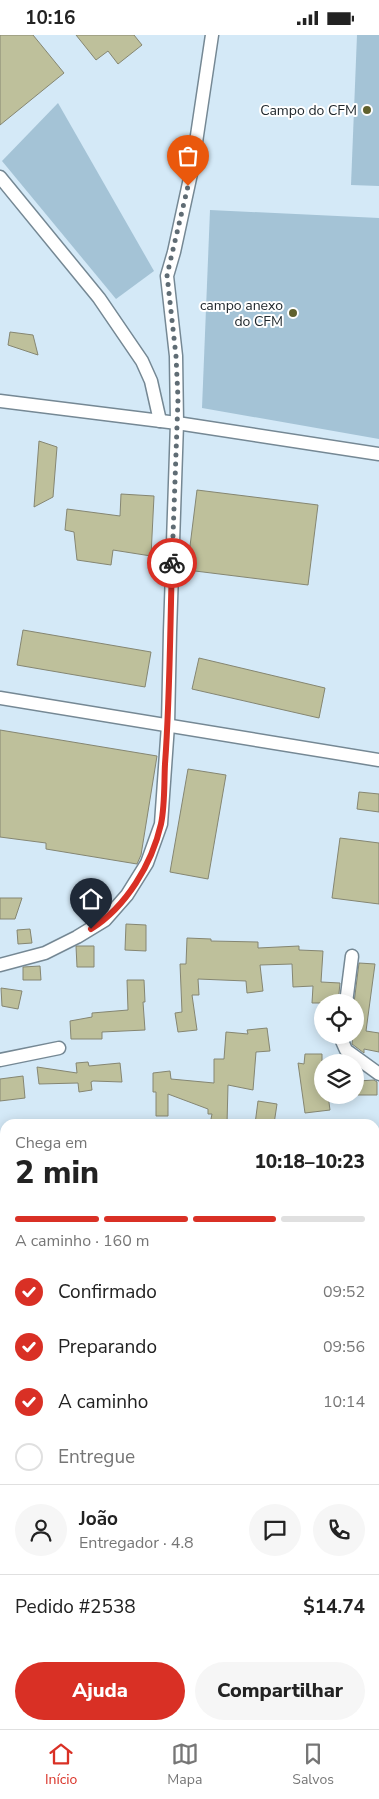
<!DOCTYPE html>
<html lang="pt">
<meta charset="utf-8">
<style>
:root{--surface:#fff;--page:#f6f6f6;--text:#222;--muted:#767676;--line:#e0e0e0;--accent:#d93025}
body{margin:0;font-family:"Nunito Sans",sans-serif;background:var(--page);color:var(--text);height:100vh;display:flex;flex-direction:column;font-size:19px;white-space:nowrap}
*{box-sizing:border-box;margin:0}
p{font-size:16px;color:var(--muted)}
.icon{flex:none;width:28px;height:28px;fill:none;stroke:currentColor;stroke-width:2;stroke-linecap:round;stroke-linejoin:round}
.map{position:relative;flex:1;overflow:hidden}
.panel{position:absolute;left:0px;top:1084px;width:380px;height:611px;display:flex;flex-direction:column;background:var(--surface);border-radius:15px 15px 0 0;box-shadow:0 2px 12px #0003}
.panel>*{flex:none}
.controls{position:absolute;left:314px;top:959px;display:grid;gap:10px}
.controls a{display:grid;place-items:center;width:50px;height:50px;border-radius:50%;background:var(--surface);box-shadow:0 2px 12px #0003;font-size:25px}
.pin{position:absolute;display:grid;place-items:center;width:42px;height:42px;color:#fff;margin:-51px -21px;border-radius:50% 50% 50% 0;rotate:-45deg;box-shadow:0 0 5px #0007}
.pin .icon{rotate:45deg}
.courier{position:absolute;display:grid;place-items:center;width:50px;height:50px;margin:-25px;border:4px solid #d93025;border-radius:50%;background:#fff;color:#222;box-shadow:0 1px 6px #0007}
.summary em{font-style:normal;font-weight:800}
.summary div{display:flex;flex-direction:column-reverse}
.summary{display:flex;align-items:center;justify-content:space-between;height:85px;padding:0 15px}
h1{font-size:32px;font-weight:800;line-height:38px}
.bar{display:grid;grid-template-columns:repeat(4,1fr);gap:8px 5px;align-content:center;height:60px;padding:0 15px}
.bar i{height:6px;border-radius:4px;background:var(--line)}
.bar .active{background:var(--accent)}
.bar p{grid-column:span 4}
.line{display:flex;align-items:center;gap:12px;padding:0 15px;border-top:1px solid var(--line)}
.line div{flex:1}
.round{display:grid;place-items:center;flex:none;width:52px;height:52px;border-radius:26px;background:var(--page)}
ol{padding:0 15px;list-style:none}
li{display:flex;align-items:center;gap:15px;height:55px}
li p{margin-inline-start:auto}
li .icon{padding:5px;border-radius:50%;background:var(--accent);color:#fff;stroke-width:4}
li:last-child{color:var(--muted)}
li i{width:28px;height:28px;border:2px solid var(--line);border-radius:50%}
.action{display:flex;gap:10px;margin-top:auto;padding:10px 15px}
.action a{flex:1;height:58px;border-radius:30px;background:var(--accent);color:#fff;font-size:20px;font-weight:800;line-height:58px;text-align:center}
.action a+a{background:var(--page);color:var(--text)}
.status{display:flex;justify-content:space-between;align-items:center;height:35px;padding:0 25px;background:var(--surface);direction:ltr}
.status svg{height:14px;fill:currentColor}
.dock{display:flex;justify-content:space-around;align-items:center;height:70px;border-top:1px solid var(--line);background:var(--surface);font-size:14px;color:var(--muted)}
.dock a{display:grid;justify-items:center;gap:2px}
.dock .active{color:var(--accent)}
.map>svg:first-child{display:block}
.green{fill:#a4c3d6}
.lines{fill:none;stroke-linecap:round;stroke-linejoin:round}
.stream{stroke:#6d90a4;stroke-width:5}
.building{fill:#bec09b;stroke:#858672}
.street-casing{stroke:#758894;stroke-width:15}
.street{stroke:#fff;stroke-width:12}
.done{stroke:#5f6c74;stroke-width:5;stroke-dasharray:0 9}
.route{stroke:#d93025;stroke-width:6}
.poi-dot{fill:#60612e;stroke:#fff;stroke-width:2}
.labels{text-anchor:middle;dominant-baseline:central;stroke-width:4;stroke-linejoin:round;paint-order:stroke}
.poi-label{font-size:14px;fill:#20282d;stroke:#fff;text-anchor:end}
</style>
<div class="status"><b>10:16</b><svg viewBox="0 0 49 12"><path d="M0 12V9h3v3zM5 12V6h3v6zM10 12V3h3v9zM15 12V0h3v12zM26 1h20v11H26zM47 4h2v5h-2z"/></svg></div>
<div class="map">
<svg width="379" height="1694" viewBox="0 0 379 1694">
<rect width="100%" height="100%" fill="#d4e9f7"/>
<g class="green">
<polygon points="357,0 379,0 379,151 351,150"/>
<polygon points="58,68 154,236 116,264 2,126"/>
<polygon points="210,175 379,183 379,404 202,373"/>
</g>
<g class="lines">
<g class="stream">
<polyline points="375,1162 379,1162"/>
<polyline points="0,1167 5,1167"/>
</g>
</g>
<g class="building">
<polygon points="0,0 33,0 64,38 0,90"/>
<polygon points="76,0 134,0 142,10 118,29 108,16 96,25"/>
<polygon points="10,297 33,300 38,320 8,310"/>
<polygon points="39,406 57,412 53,462 34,472"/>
<polygon points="197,455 318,470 308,550 187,535"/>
<polygon points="121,459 154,461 151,521 113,515 111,530 77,525 74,497 65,495 67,474 120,481"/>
<polygon points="23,595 151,617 145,652 17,630"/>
<polygon points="199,623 325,653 319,683 192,654"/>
<polygon points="0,695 157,721 141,820 137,829 46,814 46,808 0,802"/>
<polygon points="188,734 226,740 208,844 170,837"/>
<polygon points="359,757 379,759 379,777 357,774"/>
<polygon points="340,803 379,808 379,869 332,863"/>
<polygon points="0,863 22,863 15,884 0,884"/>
<polygon points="126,889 146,890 146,916 125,915"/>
<polygon points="30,894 32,908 18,909 17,895"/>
<polygon points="187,903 211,904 211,906 258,907 258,913 299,911 299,915 323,916 321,947 340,948 338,968 312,968 313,951 293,952 292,929 260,930 263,956 247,958 246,946 198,944 199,960 192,960 197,995 178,997 175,978 182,977 180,929 186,929"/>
<polygon points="76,911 94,911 94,932 77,932"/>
<polygon points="359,928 375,929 366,996 379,998 379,1017 364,1014 364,1018 352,1009 353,1000 355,1001 354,968"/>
<polygon points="40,931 41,945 23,945 23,932"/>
<polygon points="127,945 144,945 145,967 143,967 145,995 102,997 102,1004 71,1004 70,986 92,982 92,978 128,975"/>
<polygon points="1,953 22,956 18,974 2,971"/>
<polygon points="267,993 270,1016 256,1017 253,1055 228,1050 227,1089 210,1089 212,1079 208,1079 208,1074 168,1059 168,1081 156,1081 156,1057 153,1057 153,1038 170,1036 171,1044 214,1048 214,1024 224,1024 226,997 248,999 247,995"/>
<polygon points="305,1019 322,1019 322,1060 328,1060 330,1075 305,1078 298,1028 304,1029"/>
<polygon points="88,1027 89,1031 120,1028 122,1047 93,1046 91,1047 92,1055 79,1057 78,1048 39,1049 37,1032 77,1038 76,1028"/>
<polygon points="23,1041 25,1063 0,1066 0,1044"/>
<polygon points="374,1045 377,1047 377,1060 358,1060 358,1046"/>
<polygon points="258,1066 277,1069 274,1089 255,1089"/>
</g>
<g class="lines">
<g class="street-casing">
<g id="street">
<polyline points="0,142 99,263 142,326 151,346 160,386"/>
<polyline points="0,366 177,388 379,419"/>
<polyline points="0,663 379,725"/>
<polyline points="0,930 45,918 77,902 105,885 127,860 147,828 161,789 168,690 170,597 177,388 176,321 167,241 174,217 192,134 212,0"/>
<polyline points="346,968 352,921"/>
<polyline points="343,1000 342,1006 346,1015 379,1039"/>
<polyline points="0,1025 59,1013"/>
</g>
</g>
<use href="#street" class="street"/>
</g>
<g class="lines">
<polyline class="done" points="172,528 178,364 176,321 167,240 188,151"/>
<path class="route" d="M 91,894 C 126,872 152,829 161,789 C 165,770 164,748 165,729 C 170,662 170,595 172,528"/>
</g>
<g class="poi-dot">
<circle cx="367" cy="75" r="5"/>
<circle cx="293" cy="278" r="5"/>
</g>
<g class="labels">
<g class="poi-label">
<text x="357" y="75">Campo do CFM</text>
<text x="283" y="270">campo anexo<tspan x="283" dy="16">do CFM</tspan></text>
</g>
</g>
</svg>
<div class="controls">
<a><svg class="icon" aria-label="locate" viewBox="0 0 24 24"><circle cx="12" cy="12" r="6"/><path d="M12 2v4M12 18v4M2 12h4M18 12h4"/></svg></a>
<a><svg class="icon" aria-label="layers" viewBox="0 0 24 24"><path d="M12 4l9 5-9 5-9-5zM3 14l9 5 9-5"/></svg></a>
</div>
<div class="pin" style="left:188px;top:151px;background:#ea580c"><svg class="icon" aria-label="bag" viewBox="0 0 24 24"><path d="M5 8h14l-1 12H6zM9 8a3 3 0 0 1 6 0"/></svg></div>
<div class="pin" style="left:91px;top:894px;background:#1f2937"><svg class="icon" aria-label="home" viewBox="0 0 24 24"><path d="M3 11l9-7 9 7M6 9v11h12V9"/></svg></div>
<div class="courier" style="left:172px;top:528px"><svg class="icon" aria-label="bike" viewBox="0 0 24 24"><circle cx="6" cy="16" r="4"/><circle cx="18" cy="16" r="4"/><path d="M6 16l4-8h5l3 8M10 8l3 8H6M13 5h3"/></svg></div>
<section class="panel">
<div class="summary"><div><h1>2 min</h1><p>Chega em</p></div><em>10:18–10:23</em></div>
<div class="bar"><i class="active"></i><i class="active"></i><i class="active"></i><i></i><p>A caminho · 160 m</p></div>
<ol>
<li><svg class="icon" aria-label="check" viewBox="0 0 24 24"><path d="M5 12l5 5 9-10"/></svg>Confirmado<p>09:52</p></li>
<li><svg class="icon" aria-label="check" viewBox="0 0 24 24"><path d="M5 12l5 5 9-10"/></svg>Preparando<p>09:56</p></li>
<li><svg class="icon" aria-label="check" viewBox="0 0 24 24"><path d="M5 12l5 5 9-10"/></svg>A caminho<p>10:14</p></li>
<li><i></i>Entregue</li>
</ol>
<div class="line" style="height:90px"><a class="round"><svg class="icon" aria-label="person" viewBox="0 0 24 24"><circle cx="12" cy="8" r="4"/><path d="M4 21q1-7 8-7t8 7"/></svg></a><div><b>João</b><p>Entregador · 4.8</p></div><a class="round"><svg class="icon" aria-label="chat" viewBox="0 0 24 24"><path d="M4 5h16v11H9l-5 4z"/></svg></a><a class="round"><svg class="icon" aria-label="phone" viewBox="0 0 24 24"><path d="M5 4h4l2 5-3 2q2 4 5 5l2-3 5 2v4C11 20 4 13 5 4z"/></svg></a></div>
<div class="line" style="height:65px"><div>Pedido #2538</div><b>$14.74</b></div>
<div class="action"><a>Ajuda</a><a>Compartilhar</a></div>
</section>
</div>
<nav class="dock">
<a class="active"><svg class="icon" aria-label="home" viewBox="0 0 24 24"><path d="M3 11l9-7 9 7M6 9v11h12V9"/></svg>Início</a>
<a><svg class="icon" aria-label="map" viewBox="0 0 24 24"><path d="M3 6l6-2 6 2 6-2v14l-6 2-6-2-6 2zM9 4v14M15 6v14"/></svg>Mapa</a>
<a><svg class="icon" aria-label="saved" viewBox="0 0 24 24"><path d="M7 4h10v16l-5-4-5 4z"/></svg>Salvos</a>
</nav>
